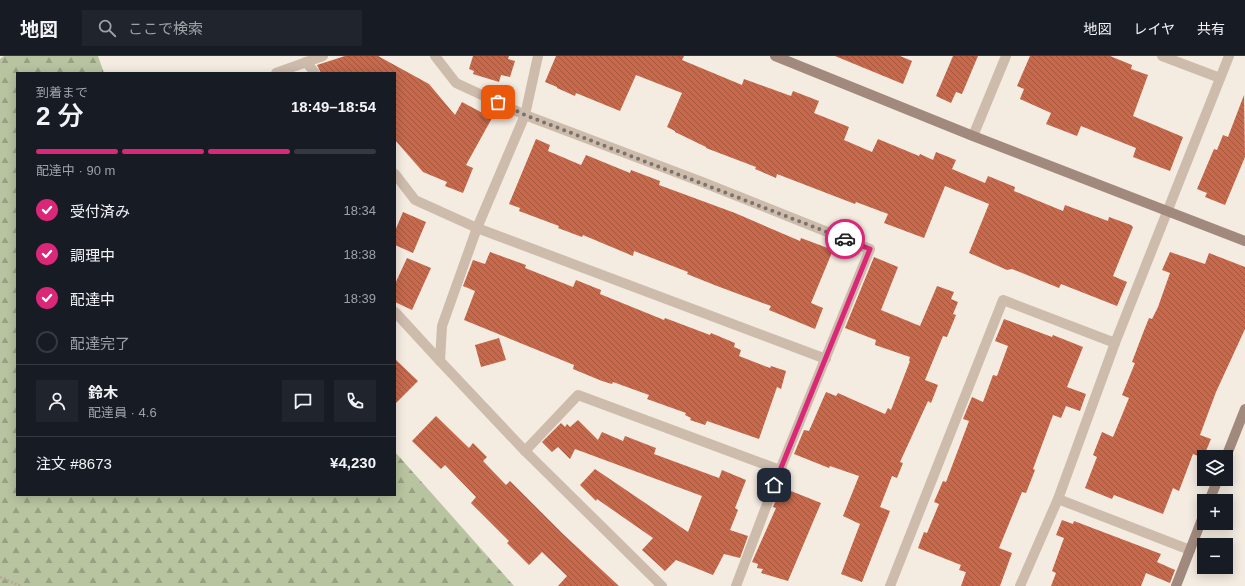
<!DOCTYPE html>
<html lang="ja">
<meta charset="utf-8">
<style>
:root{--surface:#171b24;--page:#20242c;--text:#f1f3f6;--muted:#9ea1a6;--line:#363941;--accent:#db2777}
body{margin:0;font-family:Helvetica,"Noto Sans JP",sans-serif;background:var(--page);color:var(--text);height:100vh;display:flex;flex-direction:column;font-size:15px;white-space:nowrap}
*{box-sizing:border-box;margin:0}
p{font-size:13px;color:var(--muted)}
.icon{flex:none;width:22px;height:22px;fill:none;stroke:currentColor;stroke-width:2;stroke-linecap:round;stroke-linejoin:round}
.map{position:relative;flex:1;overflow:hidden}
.side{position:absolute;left:16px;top:16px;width:380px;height:424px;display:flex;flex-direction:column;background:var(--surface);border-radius:0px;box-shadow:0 2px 10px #0003}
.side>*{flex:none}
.fabs{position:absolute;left:1197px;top:394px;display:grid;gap:8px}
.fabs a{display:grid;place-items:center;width:36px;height:36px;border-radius:0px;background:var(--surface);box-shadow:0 2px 10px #0003;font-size:20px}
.pin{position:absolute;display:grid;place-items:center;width:34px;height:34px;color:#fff;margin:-17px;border-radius:8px;box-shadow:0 2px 6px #0006}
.courier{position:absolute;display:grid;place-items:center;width:40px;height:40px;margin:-20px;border:3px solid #db2777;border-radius:50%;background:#fff;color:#222;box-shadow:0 1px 5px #0007}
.overview em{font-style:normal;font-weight:600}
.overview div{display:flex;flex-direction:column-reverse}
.overview{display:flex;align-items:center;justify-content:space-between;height:68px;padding:0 20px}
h1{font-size:26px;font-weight:600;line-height:30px}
.bar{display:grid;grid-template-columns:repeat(4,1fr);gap:6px 4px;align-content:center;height:48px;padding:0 20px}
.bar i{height:5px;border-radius:3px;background:var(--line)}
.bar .on{background:var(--accent)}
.bar p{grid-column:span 4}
.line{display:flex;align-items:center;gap:10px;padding:0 20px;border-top:1px solid var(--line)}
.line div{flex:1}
.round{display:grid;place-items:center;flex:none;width:42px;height:42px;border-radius:0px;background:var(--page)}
ol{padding:0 20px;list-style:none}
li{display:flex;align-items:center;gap:12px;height:44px}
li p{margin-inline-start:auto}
li .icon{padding:4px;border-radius:50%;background:var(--accent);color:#fff;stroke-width:4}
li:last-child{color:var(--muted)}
li i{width:22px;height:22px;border:2px solid var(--line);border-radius:50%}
header{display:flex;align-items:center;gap:24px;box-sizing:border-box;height:56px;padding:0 20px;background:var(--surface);border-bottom:1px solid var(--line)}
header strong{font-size:19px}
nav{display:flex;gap:22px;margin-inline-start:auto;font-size:14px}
.search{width:280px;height:36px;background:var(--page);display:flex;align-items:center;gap:10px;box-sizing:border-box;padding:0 14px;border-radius:0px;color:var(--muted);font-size:15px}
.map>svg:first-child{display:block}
.forest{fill:url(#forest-firs)}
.building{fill:url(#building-back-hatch)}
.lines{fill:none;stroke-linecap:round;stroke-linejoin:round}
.path{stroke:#b9a596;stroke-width:2.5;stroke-dasharray:2 2;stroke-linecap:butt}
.street{stroke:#cdbbac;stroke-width:10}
.secondary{stroke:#a18a7d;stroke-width:10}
.done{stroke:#7c716b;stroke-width:4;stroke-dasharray:0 7.2}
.route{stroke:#db2777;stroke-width:5}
</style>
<header>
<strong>地図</strong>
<div class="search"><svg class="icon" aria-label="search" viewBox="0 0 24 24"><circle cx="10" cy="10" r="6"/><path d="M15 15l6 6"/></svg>ここで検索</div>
<nav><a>地図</a><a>レイヤ</a><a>共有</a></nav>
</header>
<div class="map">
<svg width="1245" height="530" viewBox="0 0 1245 530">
<defs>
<pattern id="forest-firs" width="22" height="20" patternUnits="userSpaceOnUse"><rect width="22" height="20" fill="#b8c4a0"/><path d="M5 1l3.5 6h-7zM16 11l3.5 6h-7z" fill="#97a083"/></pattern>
<pattern id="building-back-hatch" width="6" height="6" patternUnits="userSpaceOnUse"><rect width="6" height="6" fill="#c8694b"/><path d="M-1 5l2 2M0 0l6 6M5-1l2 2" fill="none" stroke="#a4573f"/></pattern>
</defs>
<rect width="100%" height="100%" fill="#f4ebe1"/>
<polygon class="forest" points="4,0 98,0 104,17 17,17 17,439 395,439 395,396 514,530 0,530 0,3"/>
<g class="building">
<polygon points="345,0 378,0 429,28 455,59 462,46 492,62 466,109 473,112 463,137 445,130 447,126 423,116 395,84 395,17 321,17 317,9"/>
<polygon points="473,0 509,0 508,3 515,5 510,21 501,19 499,26 473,18 474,15 469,13"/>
<polygon points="556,0 684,0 682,4 742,29 744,23 791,40 793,35 819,45 814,57 849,71 844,84 872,96 878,83 919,100 920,98 933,104 936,96 956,104 952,113 985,127 988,120 1015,131 1014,135 1063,155 1065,149 1108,165 1109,161 1131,169 1133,171 1113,220 1127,226 1117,250 1061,228 1059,232 1012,213 1007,214 969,197 989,148 945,130 924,182 884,167 888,158 856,146 855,148 777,118 776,122 755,113 756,111 706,92 706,91 675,76 675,75 667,71 682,37 636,19 620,55 576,37 575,40 557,32 557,31 545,26"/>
<polygon points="835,0 900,0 912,5 903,28"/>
<polygon points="953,0 978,0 962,38 956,36 951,47 936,40"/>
<polygon points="1030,0 1110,0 1132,9 1131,13 1148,19 1133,60 1183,81 1170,115 1133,101 1136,92 1081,70 1077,80 1046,68 1051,57 1020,43 1024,33 1017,30"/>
<polygon points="1244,39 1245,101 1225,149 1205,141 1207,137 1197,133 1214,93 1217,94 1223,79 1228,81"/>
<polygon points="536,83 550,89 548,95 581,109 586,99 630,117 631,114 660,125 659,129 735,157 800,185 801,182 833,194 811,247 823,252 815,273 769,254 771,250 717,230 687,218 688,216 634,195 633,200 583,179 582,181 558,172 559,170 519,155 520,152 509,148"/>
<polygon points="403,156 426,166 413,197 395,189 395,175"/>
<polygon points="490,196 526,209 525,212 573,231 576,224 601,234 600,238 664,264 665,262 710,279 711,277 735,287 734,291 741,294 739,300 770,312 771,310 786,315 781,333 777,331 759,383 707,365 705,369 690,364 691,362 685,359 686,357 647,343 649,339 613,326 612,328 602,325 573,313 574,309 464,264 475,235 463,230 473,204 485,208"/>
<polygon points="1170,196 1205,208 1209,197 1245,211 1245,273 1216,336 1200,379 1211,383 1203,402 1193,398 1179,435 1173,432 1163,458 1114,439 1112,443 1085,432 1097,401 1093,399 1102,376 1113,381 1129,342 1122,339 1135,307 1132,306 1143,277 1149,262 1152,263 1158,251 1170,217 1162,214"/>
<polygon points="874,201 898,211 881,254 920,270 937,230 954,236 951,243 958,246 953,258 956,259 947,281 943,280 925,324 938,329 931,347 928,345 900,406 903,407 897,422 892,420 880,451 890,455 862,526 841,518 860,468 843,460 859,420 830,410 829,412 794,398 804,374 809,375 826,336 836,340 838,337 885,358 888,352 891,354 910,305 909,305 910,301 875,289 876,284 845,272"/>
<polygon points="407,202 431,212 412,254 395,246 395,228"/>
<polygon points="1004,263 1052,281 1053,279 1083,291 1067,331 1086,338 1080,355 1066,350 1061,362 1053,359 1033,413 1035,414 1026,437 1022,436 999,492 1012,497 1000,530 961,530 966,516 959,514 961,509 918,492 924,476 927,477 939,448 934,446 943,425 946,426 969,365 963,363 972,341 983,346 993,319 997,320 1008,290 995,285"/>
<polygon points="499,282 506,304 481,311 475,289"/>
<polygon points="395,303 418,325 395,348"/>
<polygon points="436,360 469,392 473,387 487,401 483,405 506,429 510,425 563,478 619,530 558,530 567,520 542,496 529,509 507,487 509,485 471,447 476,441 445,409 441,413 412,385"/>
<polygon points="578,364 598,384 602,376 623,385 625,380 656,392 654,398 719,422 722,414 746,424 735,452 738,454 730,474 748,480 740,502 724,498 713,519 676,504 665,515 642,494 653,482 597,443 596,445 580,429 595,413 688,476 702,440 575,393 570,403 558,391 552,396 542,386 561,367 565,371 567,368 570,371"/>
<polygon points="781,431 821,447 788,525 761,517 763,513 757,512 758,508 752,506 776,452 773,451"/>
<polygon points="1062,464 1073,468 1074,465 1161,498 1157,506 1175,514 1170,527 1146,517 1141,530 1051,530 1056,517 1052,515 1064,482 1056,479"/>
</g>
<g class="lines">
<polyline class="path" points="0,521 21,530"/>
<g class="street">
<polyline points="435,0 456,27 525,59 702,126 870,193 780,414 736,530"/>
<polyline points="538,0 525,59 477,172 442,270 440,305 525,395 662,530"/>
<polyline points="1162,0 1220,22"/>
<polyline points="306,6 315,17"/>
<polyline points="276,17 323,0"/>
<polyline points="973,80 1006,0"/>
<polyline points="395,118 415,144 477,172 826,303"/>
<polyline points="395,256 440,305"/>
<polyline points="525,395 578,339 780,414"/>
<polyline points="1058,443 1190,494"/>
<polyline points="890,530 1003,244 1115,287"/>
<polyline points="1020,530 1058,443 1115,287 1229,0"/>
</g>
<g class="secondary">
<polyline points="775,0 973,80 1245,185"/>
<polyline points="1226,401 1245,353"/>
<polyline points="1209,445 1218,423"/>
<polyline points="1176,530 1204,458"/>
</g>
</g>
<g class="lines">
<polyline class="done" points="498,46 525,59 845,183"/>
<polyline class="route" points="774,429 870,193 845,183"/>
</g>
</svg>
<div class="fabs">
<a><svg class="icon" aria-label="layers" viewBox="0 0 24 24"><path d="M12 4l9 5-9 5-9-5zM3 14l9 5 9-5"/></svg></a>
<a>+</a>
<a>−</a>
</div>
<div class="pin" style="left:498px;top:46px;background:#ea580c"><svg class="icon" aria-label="bag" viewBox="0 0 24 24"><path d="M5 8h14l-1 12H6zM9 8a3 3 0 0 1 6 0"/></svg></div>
<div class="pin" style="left:774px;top:429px;background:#1f2937"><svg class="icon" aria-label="home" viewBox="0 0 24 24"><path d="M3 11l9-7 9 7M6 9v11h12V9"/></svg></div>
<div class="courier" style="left:845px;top:183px"><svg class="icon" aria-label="car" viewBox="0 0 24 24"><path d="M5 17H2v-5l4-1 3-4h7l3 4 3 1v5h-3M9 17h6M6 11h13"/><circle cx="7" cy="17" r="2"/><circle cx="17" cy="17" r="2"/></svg></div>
<section class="side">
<div class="overview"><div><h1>2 分</h1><p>到着まで</p></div><em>18:49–18:54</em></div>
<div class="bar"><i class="on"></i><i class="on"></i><i class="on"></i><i></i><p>配達中 · 90 m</p></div>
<ol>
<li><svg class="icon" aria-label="check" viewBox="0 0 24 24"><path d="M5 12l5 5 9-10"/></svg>受付済み<p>18:34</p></li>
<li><svg class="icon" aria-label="check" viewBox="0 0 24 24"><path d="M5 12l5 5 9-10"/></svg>調理中<p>18:38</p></li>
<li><svg class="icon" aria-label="check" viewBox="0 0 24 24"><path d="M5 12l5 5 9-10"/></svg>配達中<p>18:39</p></li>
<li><i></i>配達完了</li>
</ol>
<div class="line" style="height:72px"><a class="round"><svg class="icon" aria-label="person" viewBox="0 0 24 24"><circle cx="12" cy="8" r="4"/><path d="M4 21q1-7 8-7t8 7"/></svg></a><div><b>鈴木</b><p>配達員 · 4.6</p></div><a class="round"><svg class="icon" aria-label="chat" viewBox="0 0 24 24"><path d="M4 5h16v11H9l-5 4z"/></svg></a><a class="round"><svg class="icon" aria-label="phone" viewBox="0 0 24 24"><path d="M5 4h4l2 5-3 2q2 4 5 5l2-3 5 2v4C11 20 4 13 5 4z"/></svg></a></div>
<div class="line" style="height:52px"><div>注文 #8673</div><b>¥4,230</b></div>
</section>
</div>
